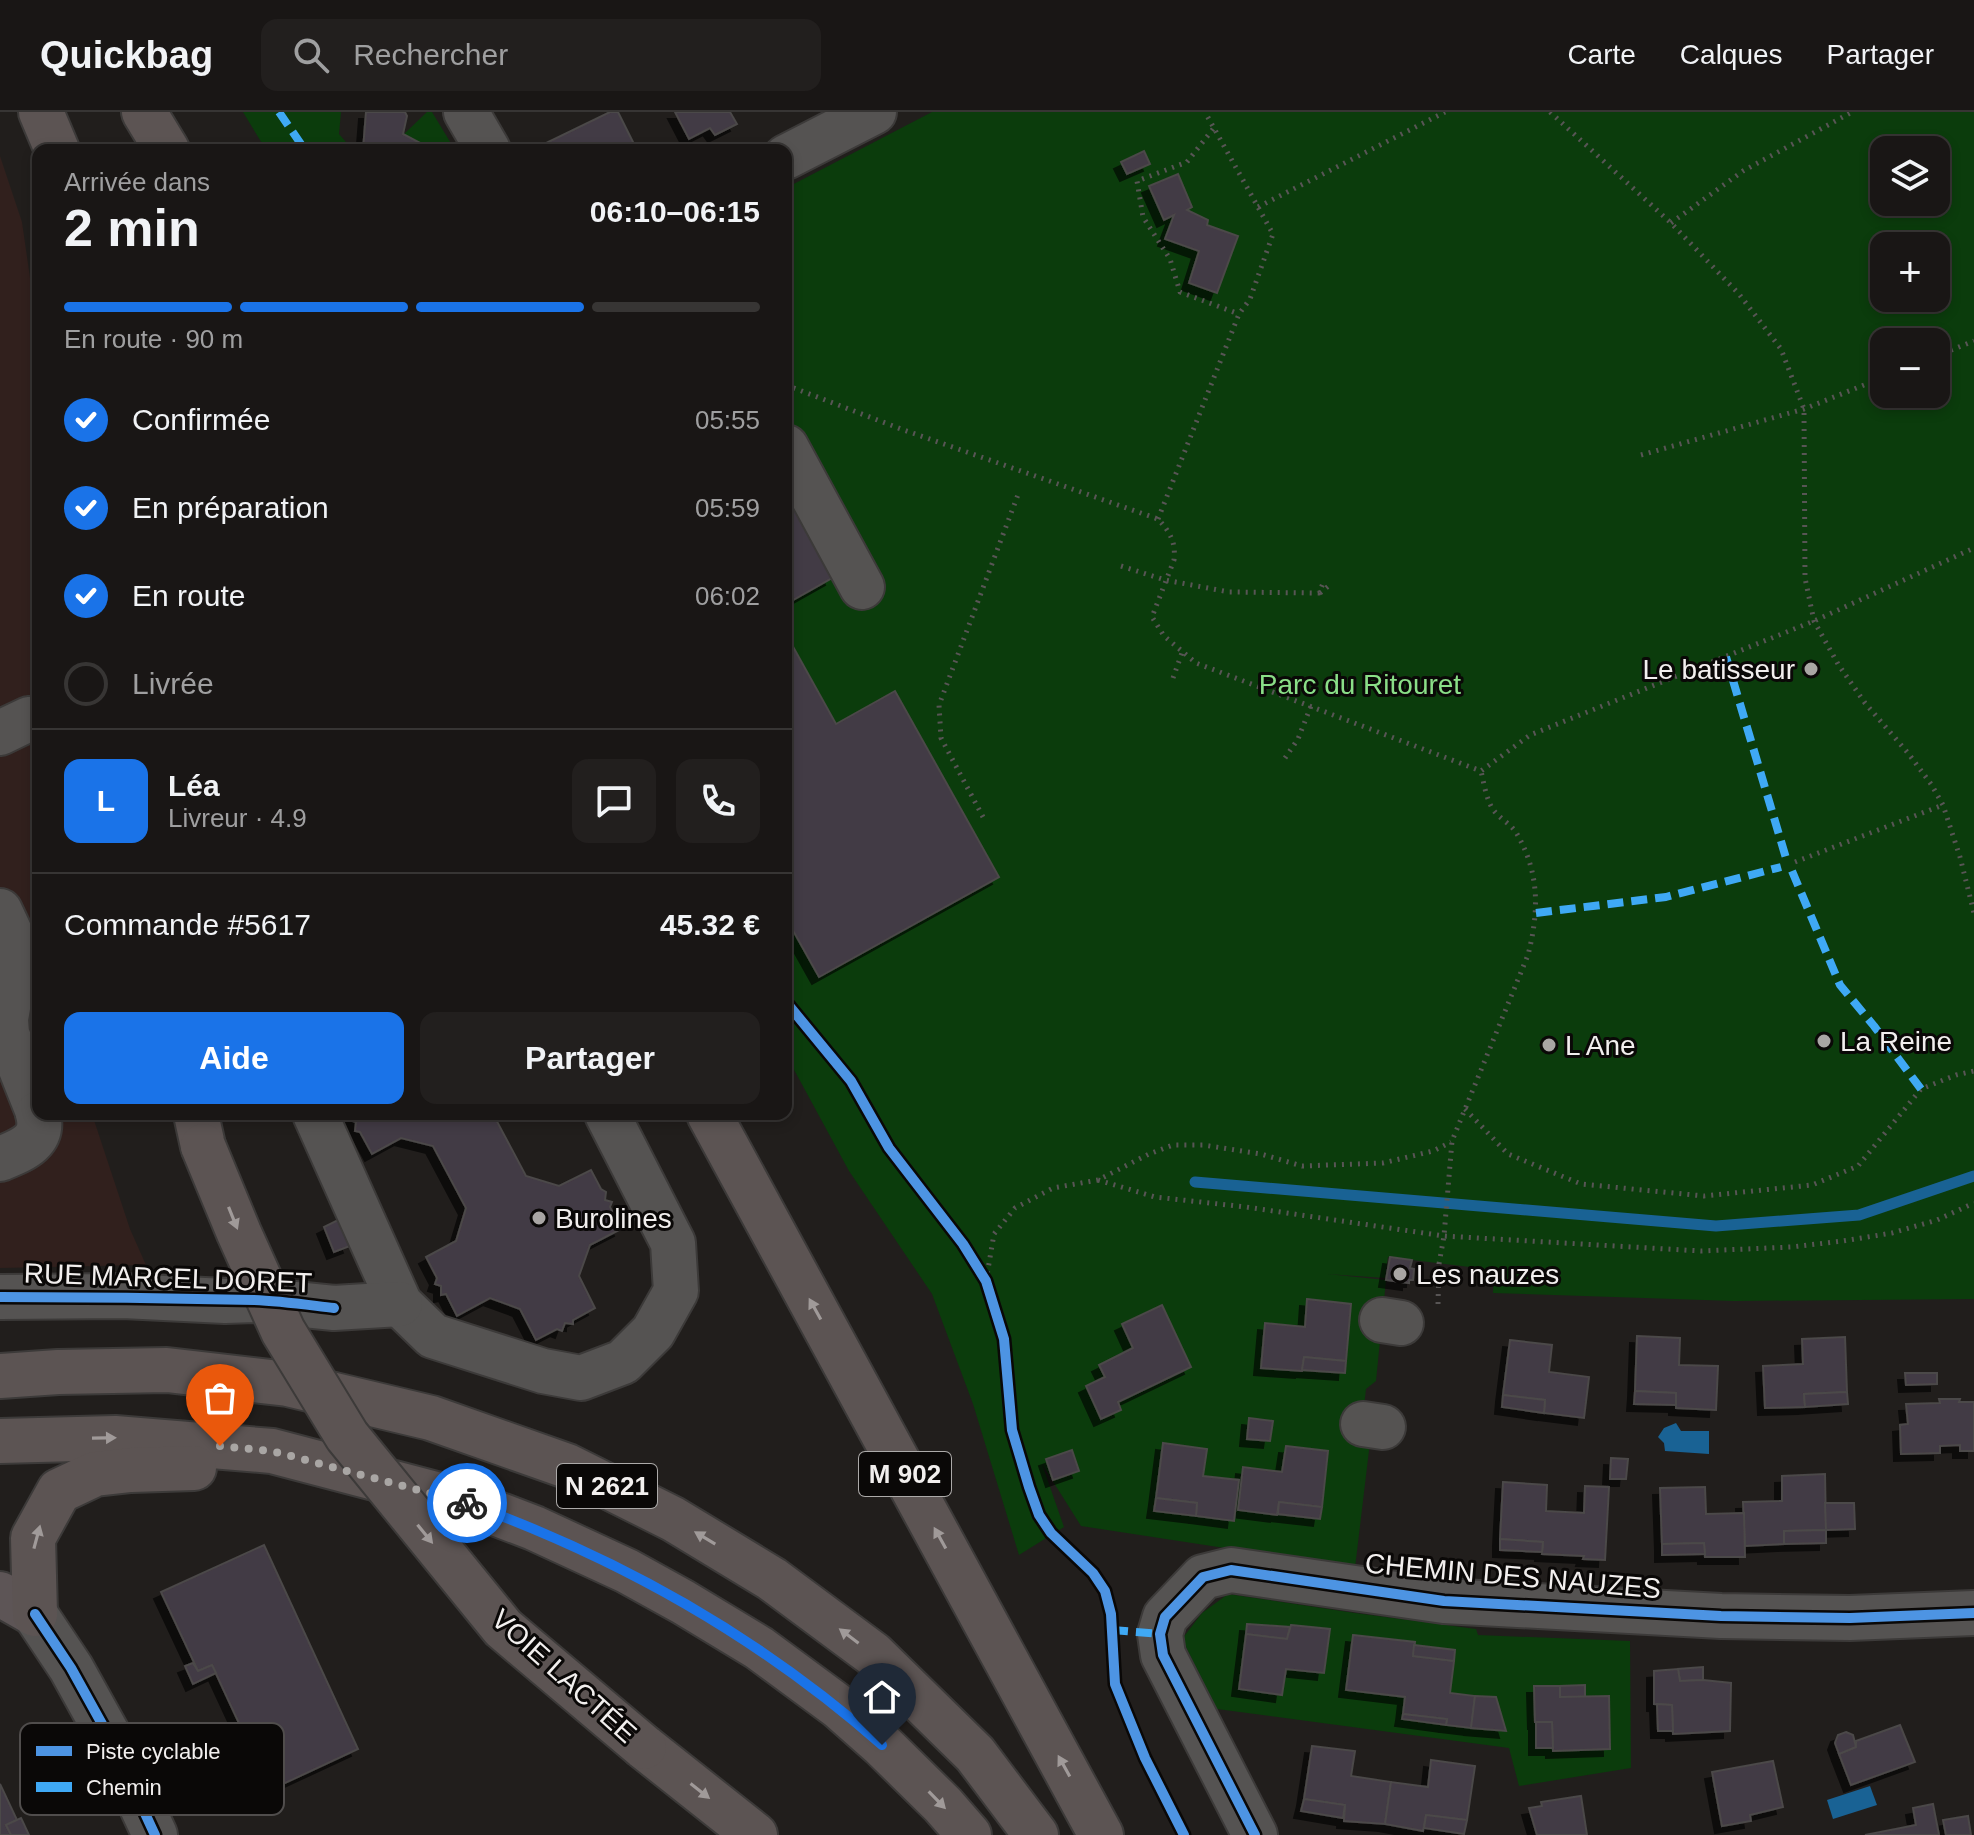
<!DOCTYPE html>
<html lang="fr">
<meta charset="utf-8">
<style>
:root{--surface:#191615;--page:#221f1e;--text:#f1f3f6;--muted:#9f9fa0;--line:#373534;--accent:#1a73e8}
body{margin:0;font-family:Helvetica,sans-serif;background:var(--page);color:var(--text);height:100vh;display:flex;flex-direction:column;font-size:30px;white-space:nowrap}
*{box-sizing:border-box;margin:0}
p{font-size:26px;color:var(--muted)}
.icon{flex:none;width:44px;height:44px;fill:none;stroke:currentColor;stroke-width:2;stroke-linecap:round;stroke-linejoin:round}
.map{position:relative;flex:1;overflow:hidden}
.side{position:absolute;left:32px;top:32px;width:760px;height:976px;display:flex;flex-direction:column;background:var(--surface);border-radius:16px;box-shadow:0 4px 12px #0003,0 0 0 2px var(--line)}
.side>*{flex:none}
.tools{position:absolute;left:1870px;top:24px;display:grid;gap:16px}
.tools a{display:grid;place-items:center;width:80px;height:80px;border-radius:16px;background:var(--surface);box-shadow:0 4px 12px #0003,0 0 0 2px var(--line);font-size:40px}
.pin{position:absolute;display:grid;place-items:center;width:68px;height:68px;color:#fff;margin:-82px -34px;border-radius:50% 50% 50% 0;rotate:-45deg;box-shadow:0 0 8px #0007}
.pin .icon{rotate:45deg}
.courier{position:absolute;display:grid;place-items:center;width:80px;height:80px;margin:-40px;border:6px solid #1a73e8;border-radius:50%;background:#fff;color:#222;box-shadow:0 2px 10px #0007}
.summary em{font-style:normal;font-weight:600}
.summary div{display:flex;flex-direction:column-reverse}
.summary{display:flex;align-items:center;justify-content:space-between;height:136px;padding:0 32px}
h1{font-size:52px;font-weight:600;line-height:60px}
.bar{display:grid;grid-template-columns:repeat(4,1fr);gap:12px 8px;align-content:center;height:96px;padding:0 32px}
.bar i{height:10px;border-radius:6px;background:var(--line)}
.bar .on{background:var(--accent)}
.bar p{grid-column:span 4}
.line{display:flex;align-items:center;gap:20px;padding:0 32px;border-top:2px solid var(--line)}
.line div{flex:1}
.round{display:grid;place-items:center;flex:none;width:84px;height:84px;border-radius:16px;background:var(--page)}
ol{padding:0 32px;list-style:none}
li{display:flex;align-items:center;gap:24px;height:88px}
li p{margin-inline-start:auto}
li .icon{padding:8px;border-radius:50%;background:var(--accent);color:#fff;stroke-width:4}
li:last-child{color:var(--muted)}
li i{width:44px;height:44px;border:4px solid var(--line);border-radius:50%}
.button{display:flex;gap:16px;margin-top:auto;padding:16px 32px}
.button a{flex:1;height:92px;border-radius:16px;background:var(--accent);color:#fff;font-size:32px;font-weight:600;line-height:92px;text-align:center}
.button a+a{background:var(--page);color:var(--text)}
header{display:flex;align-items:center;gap:48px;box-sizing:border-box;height:112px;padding:0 40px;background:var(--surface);border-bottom:2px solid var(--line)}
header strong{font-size:38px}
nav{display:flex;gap:44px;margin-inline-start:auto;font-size:28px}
.search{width:560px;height:72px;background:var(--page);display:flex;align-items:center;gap:20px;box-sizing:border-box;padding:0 28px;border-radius:16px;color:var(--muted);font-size:30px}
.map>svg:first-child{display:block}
.commercial{fill:#31201d}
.green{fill:#0b3c0c;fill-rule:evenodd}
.water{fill:#196294}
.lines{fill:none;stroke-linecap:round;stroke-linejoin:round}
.stream{stroke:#196294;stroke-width:11}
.building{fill:#433a44;stroke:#4b4848;stroke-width:2;filter:url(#shadow)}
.minor-casing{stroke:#3c3a39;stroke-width:48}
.major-casing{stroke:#3c3a39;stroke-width:48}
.highway-casing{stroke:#3c3a39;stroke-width:48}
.path{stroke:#585555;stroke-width:5;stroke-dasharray:2 6;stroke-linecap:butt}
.minor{stroke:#555352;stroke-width:44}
.major{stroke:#5d5556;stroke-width:44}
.highway{stroke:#5c5453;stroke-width:44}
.highway-bridge-casing{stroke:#3c3a39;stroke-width:48;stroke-linecap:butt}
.highway-bridge{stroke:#5c5453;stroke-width:44}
.quiet{stroke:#3fa9f5;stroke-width:8;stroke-dasharray:16 8;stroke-linecap:butt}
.cycleway-casing{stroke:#0a0807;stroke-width:15}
.cycleway{stroke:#4d94e3;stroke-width:10}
.oneway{fill:#a09a99}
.done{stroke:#a9a6a4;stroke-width:8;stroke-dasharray:0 14.4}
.route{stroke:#1a73e8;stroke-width:10}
.poi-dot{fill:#a9a6a4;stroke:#0a0807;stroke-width:3}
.labels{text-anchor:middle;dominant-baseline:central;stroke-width:6;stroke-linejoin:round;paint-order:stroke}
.shield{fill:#0a0807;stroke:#acaaa9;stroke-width:2}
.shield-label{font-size:26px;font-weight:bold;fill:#f2efee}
.poi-label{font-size:28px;fill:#f2efee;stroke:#0a0807;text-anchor:start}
.park-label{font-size:28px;fill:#8ade87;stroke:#0a0807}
.street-label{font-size:28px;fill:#f2efee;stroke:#0a0807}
.key{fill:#0a0807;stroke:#504d4c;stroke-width:2}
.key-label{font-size:22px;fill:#f2efee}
</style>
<header>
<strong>Quickbag</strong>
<div class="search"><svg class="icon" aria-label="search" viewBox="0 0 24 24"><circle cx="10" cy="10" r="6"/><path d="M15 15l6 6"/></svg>Rechercher</div>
<nav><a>Carte</a><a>Calques</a><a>Partager</a></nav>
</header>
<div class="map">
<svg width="1974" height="1723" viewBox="0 0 1974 1723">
<defs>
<filter id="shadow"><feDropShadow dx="-7" dy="7" stdDeviation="0" flood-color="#0009"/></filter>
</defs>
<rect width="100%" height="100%" fill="#211e1c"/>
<polygon class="commercial" points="0,44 22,110 38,221 38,1002 92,1002 130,1117 146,1153 0,1156"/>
<g class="green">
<polygon points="243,0 341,0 339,22 353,38 266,38"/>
<polygon points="427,0 432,0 455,38 422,38 424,33 404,22"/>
<path d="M 932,0 L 1974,0 L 1974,1187 L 1734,1189 L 1493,1181 L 1494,1158 L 1388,1145 L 1385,1166 L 1327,1162 L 1386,1168 L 1376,1269 L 1366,1277 L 1363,1303 L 1370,1330 L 1355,1456 L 1081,1414 L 1042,1352 L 1064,1415 L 1019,1443 L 973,1292 L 932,1182 L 849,1059 L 786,943 L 786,76 ZM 1884,38 L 1936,38 L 1936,90 L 1884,90 ZM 1884,134 L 1936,134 L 1936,186 L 1884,186 ZM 1884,230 L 1936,230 L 1936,282 L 1884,282 Z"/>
<polygon points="1228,1482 1355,1501 1476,1517 1478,1523 1630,1529 1631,1656 1519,1674 1509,1636 1217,1597 1182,1527 1202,1501"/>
</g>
<g class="water">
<polygon points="1676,1311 1681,1319 1709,1319 1709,1342 1665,1339 1664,1331 1658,1325 1664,1316"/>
<polygon points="1870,1674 1877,1693 1833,1707 1827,1688"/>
</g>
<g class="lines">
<polyline class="stream" points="1195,1070 1716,1114 1859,1103 1974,1064"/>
</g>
<g class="building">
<polygon points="366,0 405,0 407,4 403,22 424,33 422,38 363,38"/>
<polygon points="610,0 618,0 637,38 542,38 540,34"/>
<polygon points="675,0 730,0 737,12 715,23 710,16 689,27"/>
<polygon points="1144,39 1150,52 1127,62 1121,50"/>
<polygon points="1178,62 1192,95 1187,98 1208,108 1207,113 1238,124 1217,181 1189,171 1199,139 1165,127 1174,103 1164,108 1149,74"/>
<polygon points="786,383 832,466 786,492"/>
<polygon points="786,522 836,612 895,579 999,765 819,865 786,806"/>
<polygon points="350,1002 493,1002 526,1064 559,1074 591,1058 601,1077 606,1080 605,1088 612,1090 610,1095 621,1117 590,1133 579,1164 595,1196 573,1208 573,1212 565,1211 562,1219 557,1217 536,1228 520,1197 490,1186 457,1204 446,1182 441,1183 441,1174 435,1172 437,1166 426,1145 456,1129 466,1096 433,1034 401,1026 372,1042 360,1020 355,1019 356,1010 349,1008"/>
<polygon points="338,1108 350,1134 334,1140 324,1115"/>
<polygon points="1390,1145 1412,1148 1410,1156 1414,1157 1413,1168 1409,1168 1409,1171 1386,1168"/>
<polygon points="1307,1187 1351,1192 1346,1249 1304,1245 1302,1259 1261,1256 1265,1211 1305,1215"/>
<polygon points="1162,1193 1191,1255 1118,1290 1121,1298 1101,1307 1086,1274 1105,1265 1099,1253 1133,1236 1122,1212"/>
<polygon points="1637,1224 1680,1226 1679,1253 1718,1254 1716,1298 1676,1296 1676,1281 1635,1279"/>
<polygon points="1845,1225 1847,1280 1804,1282 1805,1295 1765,1296 1763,1254 1803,1252 1802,1227"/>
<polygon points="1510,1228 1552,1233 1549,1260 1589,1265 1584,1306 1544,1301 1545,1288 1503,1283"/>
<polygon points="1304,1245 1346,1249 1345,1261 1302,1258"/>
<polygon points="1905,1261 1937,1261 1937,1272 1906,1273"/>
<polygon points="1635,1279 1676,1281 1676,1293 1634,1292"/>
<polygon points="1847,1280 1848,1292 1805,1295 1804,1282"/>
<polygon points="1503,1283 1545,1288 1544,1301 1502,1295"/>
<polygon points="1939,1287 1960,1287 1959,1290 1974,1290 1974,1339 1960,1339 1960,1333 1940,1334 1940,1341 1901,1342 1900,1313 1908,1312 1906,1292 1940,1291"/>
<polygon points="1249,1306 1273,1309 1270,1329 1247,1327"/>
<polygon points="1163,1331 1207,1337 1203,1364 1239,1368 1234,1409 1196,1404 1197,1391 1156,1386"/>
<polygon points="1286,1334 1328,1339 1322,1395 1279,1390 1277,1403 1238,1398 1243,1355 1282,1360"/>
<polygon points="1072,1338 1079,1359 1053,1368 1046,1347"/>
<polygon points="1611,1346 1628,1347 1626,1367 1610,1367"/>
<polygon points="1825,1362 1826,1418 1784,1419 1784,1432 1745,1434 1743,1390 1782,1389 1782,1364"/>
<polygon points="1503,1370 1547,1373 1546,1399 1584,1401 1585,1374 1609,1375 1605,1448 1583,1447 1584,1444 1542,1442 1543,1430 1500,1427"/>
<polygon points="1705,1375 1706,1402 1744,1401 1745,1445 1705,1445 1704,1431 1662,1432 1660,1376"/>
<polygon points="1156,1386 1197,1391 1196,1404 1154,1399"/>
<polygon points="1279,1390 1322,1395 1320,1407 1278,1402"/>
<polygon points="1825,1391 1854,1391 1855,1417 1826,1418"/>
<polygon points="1826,1418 1826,1431 1784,1432 1784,1419"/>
<polygon points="1500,1427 1543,1430 1542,1440 1500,1438"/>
<polygon points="1704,1431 1705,1442 1662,1443 1662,1432"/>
<polygon points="264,1433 358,1637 270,1678 212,1553 198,1559 161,1480"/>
<polygon points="1247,1512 1290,1515 1287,1527 1246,1522"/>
<polygon points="1291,1513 1330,1517 1324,1561 1286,1557 1282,1583 1239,1577 1246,1522 1287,1527"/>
<polygon points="1353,1523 1415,1530 1413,1544 1454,1549 1450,1581 1475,1584 1471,1616 1446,1613 1447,1607 1403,1602 1405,1585 1346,1578"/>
<polygon points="1414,1533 1455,1538 1454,1549 1413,1544"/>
<polygon points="193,1551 198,1559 212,1553 216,1561 193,1572 185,1554"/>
<polygon points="1703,1555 1703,1568 1680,1569 1678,1557"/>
<polygon points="1678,1557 1680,1569 1703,1568 1731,1571 1730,1619 1673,1622 1672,1593 1654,1592 1654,1559"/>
<polygon points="1585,1573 1585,1585 1560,1585 1560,1574"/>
<polygon points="1534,1574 1560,1574 1560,1585 1609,1584 1610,1637 1553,1639 1552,1610 1535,1610"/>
<polygon points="1475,1584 1496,1585 1506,1619 1471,1616"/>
<polygon points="1657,1592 1672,1593 1673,1619 1658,1619"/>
<polygon points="1403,1602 1447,1607 1446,1613 1402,1607"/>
<polygon points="1536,1610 1552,1610 1553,1636 1536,1636"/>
<polygon points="1900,1613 1915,1650 1851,1673 1839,1642 1856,1635 1856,1629"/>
<polygon points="1846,1620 1853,1623 1856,1635 1839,1642 1835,1631 1838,1623"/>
<polygon points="1312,1634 1355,1639 1351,1664 1391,1670 1385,1712 1344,1709 1345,1693 1304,1687"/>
<polygon points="1431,1648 1475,1654 1467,1708 1426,1703 1423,1719 1385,1712 1391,1670 1428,1675"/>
<polygon points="1773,1649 1783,1695 1750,1703 1751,1709 1722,1714 1712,1660"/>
<polygon points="0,1672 17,1708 6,1713 11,1723 0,1723"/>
<polygon points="1581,1684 1587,1723 1537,1723 1529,1696 1542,1694 1541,1690"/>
<polygon points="1304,1687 1345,1693 1343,1706 1301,1699"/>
<polygon points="1933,1692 1939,1723 1865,1723 1916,1713 1913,1696"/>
<polygon points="1426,1703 1467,1708 1464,1722 1424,1716"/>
<polygon points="1968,1704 1971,1723 1946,1723 1943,1708"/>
<polygon points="21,1706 29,1723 11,1723 6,1713"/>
</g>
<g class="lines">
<g class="minor-casing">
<g id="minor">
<polyline points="466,0 488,38"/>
<polyline points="786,45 874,0"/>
<polyline points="786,335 862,475"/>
<polyline points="0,621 29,607"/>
<polyline points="0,799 15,831 17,843 6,907 7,922 38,1000"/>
<polyline points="315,1002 400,1192 433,1224 543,1259 581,1266 623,1250 653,1220 676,1179 673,1131 607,1002"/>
<path d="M 0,1047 C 22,1038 45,1030 38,1002"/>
<polyline points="0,1185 123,1184 225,1189 255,1188 334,1196 400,1192"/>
<polyline points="1382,1208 1401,1211"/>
<polyline points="1363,1312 1383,1315"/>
<polyline points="35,1502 71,1556 112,1630 155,1723"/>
<polyline points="1255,1723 1163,1543 1160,1522 1165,1505 1203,1465 1231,1458 1444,1489 1721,1504 1850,1506 1974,1501"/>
</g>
</g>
<g class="major-casing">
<polyline id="major" points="0,1482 35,1502"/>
</g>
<g class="highway-casing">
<g id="highway">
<polyline points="41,0 57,38"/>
<polyline points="144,0 167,38"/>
<polyline points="196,1002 203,1034"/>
<polyline points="709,1002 1101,1723"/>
<polyline points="0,1264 58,1260 167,1258 288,1272 431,1306 567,1354 673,1407 772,1467 873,1542 975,1642 1036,1723"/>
<polyline points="0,1329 115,1326 272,1339 466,1390 534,1416 627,1459 683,1490 759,1536 839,1595 882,1633 943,1693 969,1723"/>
<polyline points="35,1502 33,1426 59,1379 95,1362 131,1358 194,1356"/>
<polyline points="644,1635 755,1723"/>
</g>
</g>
<g class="path">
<polyline points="1550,0 1671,111 1739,182 1781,237 1804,297 1805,466 1814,509 1838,552 1865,591 1908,641 1931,672 1943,693 1960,745 1974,801"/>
<polyline points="1213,17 1187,50 1137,69 1143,105 1170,147 1180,180 1239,202"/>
<polyline points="1258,95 1445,0"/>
<polyline points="1671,111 1743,59 1852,0"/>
<polyline points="1936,244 1974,229"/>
<path d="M 786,273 L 901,317 L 1158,407 C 1170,420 1176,430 1174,448 L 1152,505 L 1164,524 L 1196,551 L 1481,659 L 1530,623 L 1814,509 L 1974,436"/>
<polyline points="1641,343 1804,297 1884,265"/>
<polyline points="1158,407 1239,202 1250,187 1273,122 1205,0"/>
<polyline points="1121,454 1165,468 1229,480 1319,481 1324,469"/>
<polyline points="1320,481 1331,472"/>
<polyline points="1173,566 1183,538"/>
<polyline points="1285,646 1298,627 1311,594"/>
<polyline points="983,705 941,626 939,593 1019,380"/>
<polyline points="1795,750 1943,693"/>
<polyline points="1465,997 1508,1042 1581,1072 1704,1084 1812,1073 1858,1054 1921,977 1956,963 1974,959"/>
<polyline points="1098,1068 1155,1085 1246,1095 1444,1124 1701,1139 1791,1135 1843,1129 1892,1121 1937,1108 1974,1091"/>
<polyline points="986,1169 994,1122 1015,1096 1053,1076 1098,1068 1149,1042 1173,1033 1203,1033 1261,1042 1302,1054 1383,1051 1433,1039 1451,1030"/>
<path d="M 1438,1192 L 1439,1152 L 1444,1124 L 1452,1029 L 1528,843 C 1539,800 1540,762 1517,722 C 1512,713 1502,708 1495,700 C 1487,691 1484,672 1481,659"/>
</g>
<use href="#minor" class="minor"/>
<use href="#major" class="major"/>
<use href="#highway" class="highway"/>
<g class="highway-bridge-casing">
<polyline id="highway-bridge" points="203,1034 239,1121 283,1219 347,1324 503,1516 644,1635"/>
</g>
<use href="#highway-bridge" class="highway-bridge"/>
<g class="quiet">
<polyline points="279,0 305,38"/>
<polyline points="1726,545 1786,746"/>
<polyline points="1792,759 1840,873 1874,914 1921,977"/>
<polyline points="1536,801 1666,785 1781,755"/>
<polyline points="1112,1518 1160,1522"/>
</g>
<g class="cycleway-casing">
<g id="cycleway">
<polyline points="786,890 851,969 889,1036 963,1132 986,1169 1004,1227 1012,1318 1029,1375 1039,1403 1051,1421 1093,1461 1105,1479 1111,1502 1115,1572 1145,1646 1184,1723"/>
<path d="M 0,1185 C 85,1185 169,1186 254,1188 C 281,1189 308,1193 334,1196"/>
<polyline points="35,1502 71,1556 112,1630 155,1723"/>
<polyline points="1255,1723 1163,1543 1160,1522 1165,1505 1203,1465 1231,1458 1444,1489 1721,1504 1850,1506 1974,1501"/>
</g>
</g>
<use href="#cycleway" class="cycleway"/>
</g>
<defs><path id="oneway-solid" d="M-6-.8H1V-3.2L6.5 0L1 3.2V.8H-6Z" transform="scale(2)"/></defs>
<g class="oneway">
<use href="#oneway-solid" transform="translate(233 1106) rotate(68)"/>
<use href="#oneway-solid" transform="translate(815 1197) rotate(-119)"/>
<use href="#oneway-solid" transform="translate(104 1326) rotate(-1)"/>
<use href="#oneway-solid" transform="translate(425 1422) rotate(51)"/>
<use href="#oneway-solid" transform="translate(37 1425) rotate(-75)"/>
<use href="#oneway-solid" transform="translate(705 1426) rotate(-149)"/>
<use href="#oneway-solid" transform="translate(940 1426) rotate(-119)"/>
<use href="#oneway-solid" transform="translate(849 1524) rotate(-143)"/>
<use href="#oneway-solid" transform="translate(1064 1654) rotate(-119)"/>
<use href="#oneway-solid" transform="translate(700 1679) rotate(38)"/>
<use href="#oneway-solid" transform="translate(937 1688) rotate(46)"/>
</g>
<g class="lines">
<polyline class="done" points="220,1334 272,1339 467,1391"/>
<path class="route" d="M 467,1391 C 621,1447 758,1524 882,1633"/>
</g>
<g class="poi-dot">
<circle cx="1811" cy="557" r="8"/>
<circle cx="1824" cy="929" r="8"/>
<circle cx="1549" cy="933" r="8"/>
<circle cx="539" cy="1106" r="8"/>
<circle cx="1400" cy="1162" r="8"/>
</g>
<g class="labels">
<g class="shield">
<rect x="859" y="1340" width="92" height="44" rx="6"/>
<rect x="557" y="1352" width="100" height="44" rx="6"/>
</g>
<g class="shield-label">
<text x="905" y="1362">M 902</text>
<text x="607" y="1374">N 2621</text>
</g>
<g class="poi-label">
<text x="1795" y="557" text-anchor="end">Le batisseur</text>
<text x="1840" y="929">La Reine</text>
<text x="1565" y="933">L Ane</text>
<text x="555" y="1106">Burolines</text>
<text x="1416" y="1162">Les nauzes</text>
</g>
<g class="park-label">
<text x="1360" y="572">Parc du Ritouret</text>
</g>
<g class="street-label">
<text transform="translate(168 1166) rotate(2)">RUE MARCEL DORET</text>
<text transform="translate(1513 1464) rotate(5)">CHEMIN DES NAUZES</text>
<text transform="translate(564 1564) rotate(42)">VOIE LACTÉE</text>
</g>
</g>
<rect x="20" y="1611" width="264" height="92" rx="12" class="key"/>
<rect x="36" y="1634" width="36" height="10" fill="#4d94e3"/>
<rect x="36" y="1670" width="36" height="10" fill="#3fa9f5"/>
<g class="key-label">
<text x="86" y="1647">Piste cyclable</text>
<text x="86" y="1683">Chemin</text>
</g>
</svg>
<div class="tools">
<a><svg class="icon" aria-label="layers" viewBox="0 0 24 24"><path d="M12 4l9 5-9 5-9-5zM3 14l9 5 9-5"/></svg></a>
<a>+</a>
<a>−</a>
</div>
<div class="pin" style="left:220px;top:1334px;background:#ea580c"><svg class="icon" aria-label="bag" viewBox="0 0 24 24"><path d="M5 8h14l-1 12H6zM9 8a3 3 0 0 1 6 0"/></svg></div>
<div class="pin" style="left:882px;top:1633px;background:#1f2937"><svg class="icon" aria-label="home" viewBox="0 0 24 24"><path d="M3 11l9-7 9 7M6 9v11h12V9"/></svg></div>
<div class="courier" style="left:467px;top:1391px"><svg class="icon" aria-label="bike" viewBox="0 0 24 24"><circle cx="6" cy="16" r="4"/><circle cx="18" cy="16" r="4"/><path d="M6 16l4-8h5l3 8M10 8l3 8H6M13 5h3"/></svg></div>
<section class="side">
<div class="summary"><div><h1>2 min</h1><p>Arrivée dans</p></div><em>06:10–06:15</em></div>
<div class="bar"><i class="on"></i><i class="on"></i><i class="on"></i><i></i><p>En route · 90 m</p></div>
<ol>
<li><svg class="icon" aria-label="check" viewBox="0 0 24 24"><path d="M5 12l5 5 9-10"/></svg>Confirmée<p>05:55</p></li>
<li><svg class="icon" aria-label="check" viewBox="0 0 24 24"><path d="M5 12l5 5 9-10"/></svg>En préparation<p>05:59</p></li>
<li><svg class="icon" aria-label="check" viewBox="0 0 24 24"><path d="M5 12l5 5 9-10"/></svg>En route<p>06:02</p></li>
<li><i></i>Livrée</li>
</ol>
<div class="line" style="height:144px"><b class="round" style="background:var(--accent);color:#fff">L</b><div><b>Léa</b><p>Livreur · 4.9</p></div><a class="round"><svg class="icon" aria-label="chat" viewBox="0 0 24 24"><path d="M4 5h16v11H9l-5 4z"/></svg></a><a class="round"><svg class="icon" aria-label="phone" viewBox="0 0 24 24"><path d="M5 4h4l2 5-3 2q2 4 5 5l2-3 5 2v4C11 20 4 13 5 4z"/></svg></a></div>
<div class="line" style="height:104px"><div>Commande #5617</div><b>45.32 €</b></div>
<div class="button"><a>Aide</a><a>Partager</a></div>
</section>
</div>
